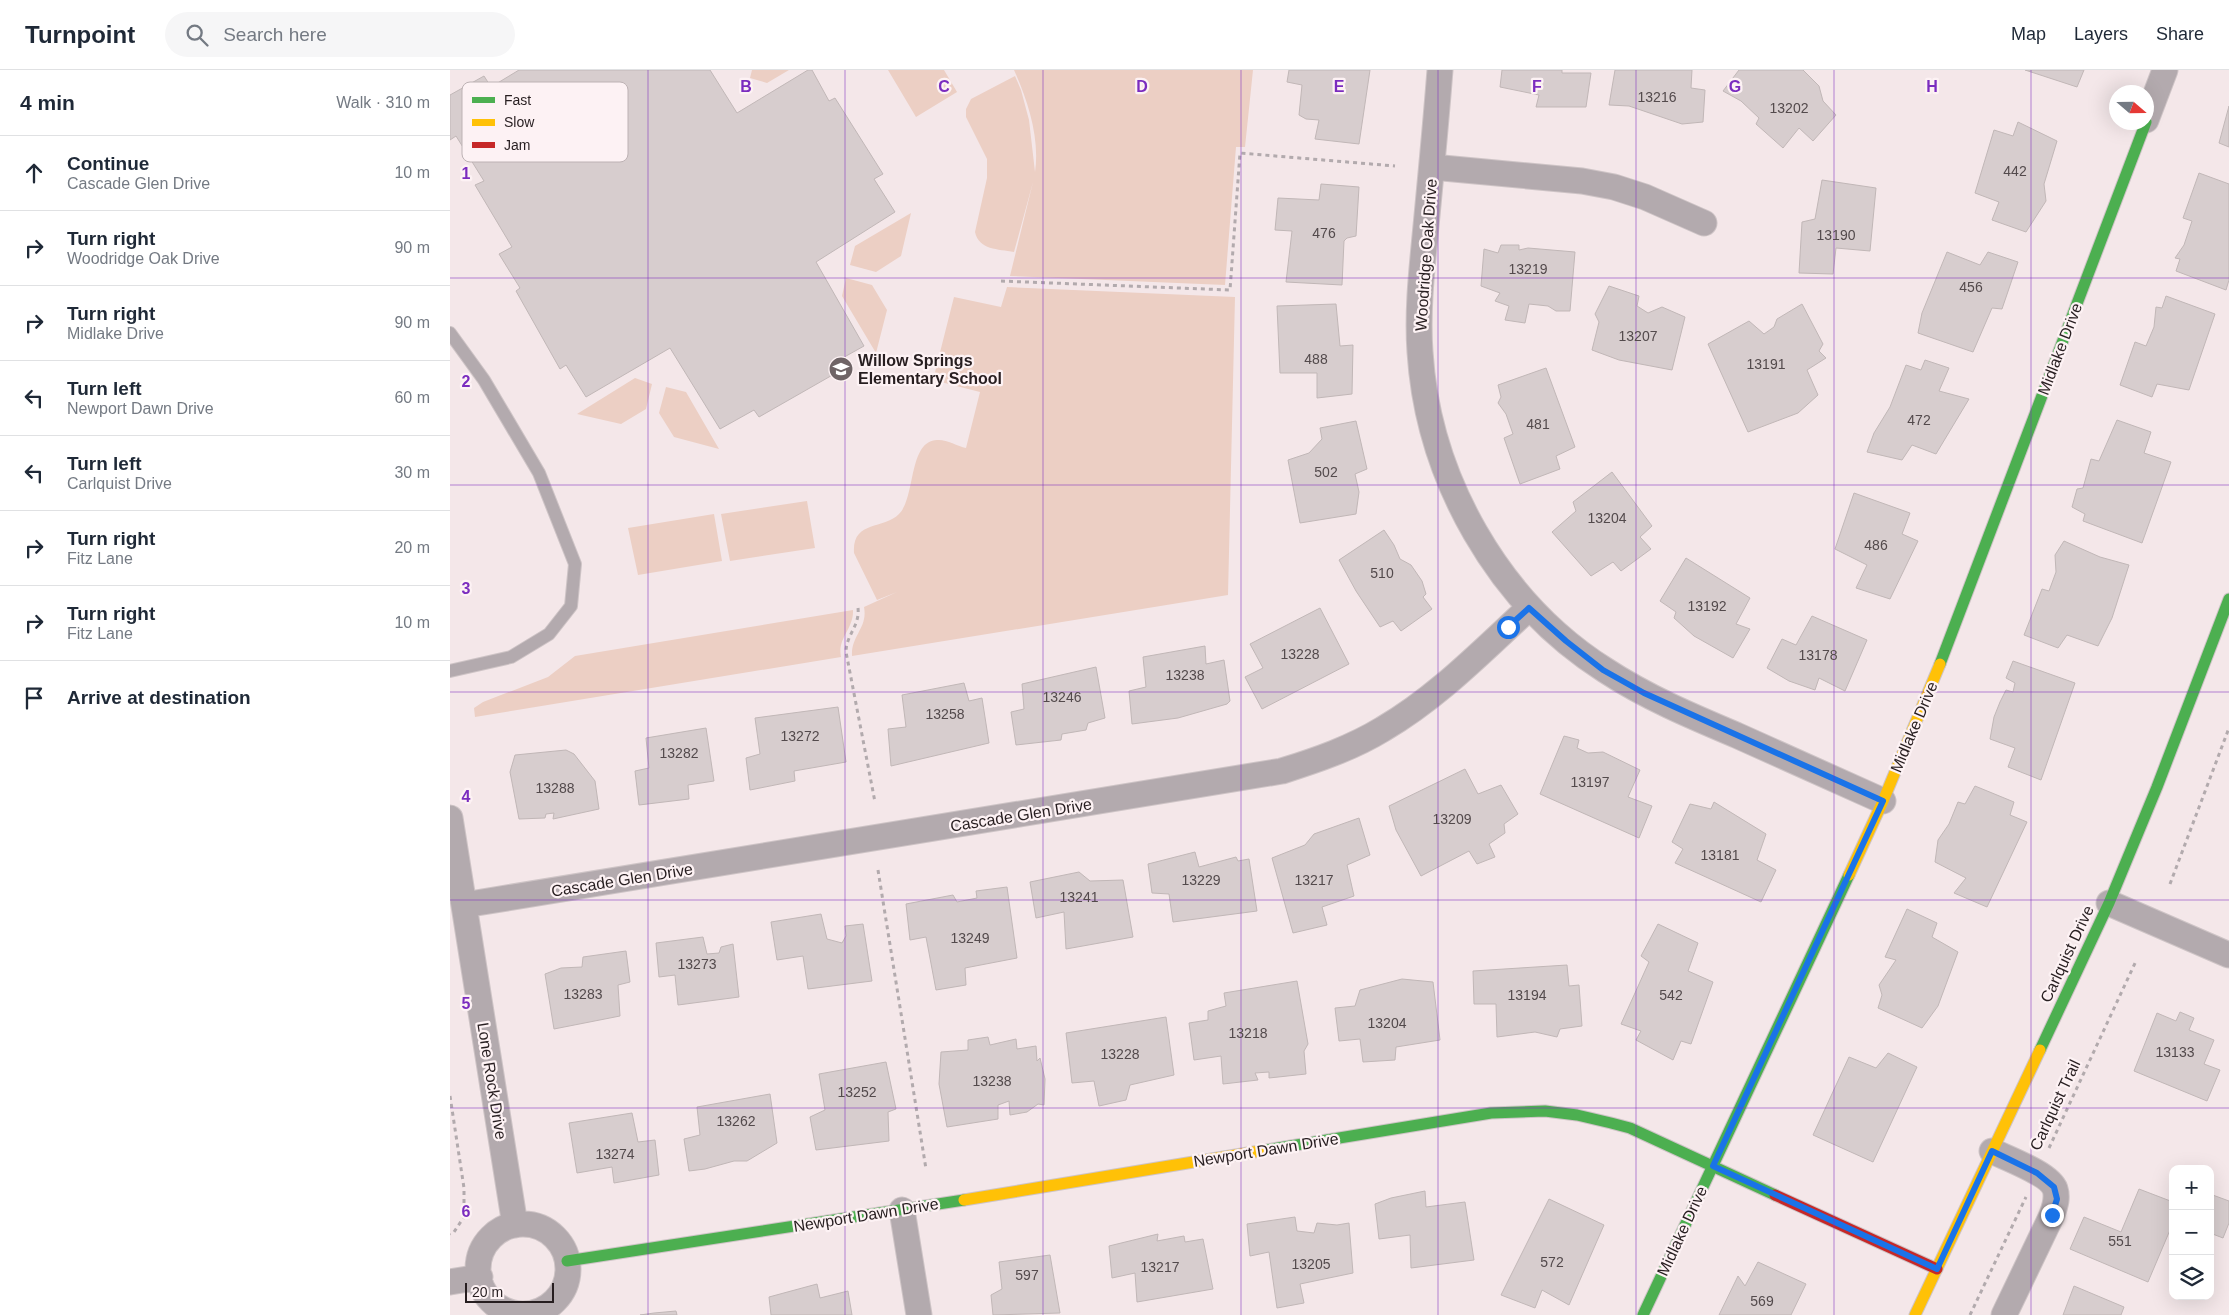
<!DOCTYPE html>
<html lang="en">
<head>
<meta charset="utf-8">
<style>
  body { margin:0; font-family:Helvetica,sans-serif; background:#f6f6f7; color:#1f2937 }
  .controls { position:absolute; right:15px; bottom:15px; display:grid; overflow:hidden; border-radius:10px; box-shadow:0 5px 20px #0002 }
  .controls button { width:45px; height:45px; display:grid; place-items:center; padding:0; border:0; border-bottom:1px solid #e0e1e3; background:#fff; color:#1f2937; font:25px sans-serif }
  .compass { position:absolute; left:1659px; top:15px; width:45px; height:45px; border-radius:50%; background:#fff; box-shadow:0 5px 20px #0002; rotate:110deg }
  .scale { position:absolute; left:15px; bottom:12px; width:89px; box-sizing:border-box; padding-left:5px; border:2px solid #271e20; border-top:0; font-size:14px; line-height:18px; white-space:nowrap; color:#271e20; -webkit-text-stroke:4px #fdf2f4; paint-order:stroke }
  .stop { position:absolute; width:15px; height:15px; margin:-11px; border:4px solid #1a73e8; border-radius:50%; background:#fff }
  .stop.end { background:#1a73e8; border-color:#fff; box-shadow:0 1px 5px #0008 }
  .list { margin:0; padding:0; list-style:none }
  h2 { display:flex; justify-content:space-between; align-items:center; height:65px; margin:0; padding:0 20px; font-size:21px }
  h2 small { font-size:16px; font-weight:400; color:#747a83 }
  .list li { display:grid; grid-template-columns:32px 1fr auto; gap:15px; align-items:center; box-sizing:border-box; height:75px; padding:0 20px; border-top:1px solid #e0e1e3 }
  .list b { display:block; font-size:19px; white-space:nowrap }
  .list p { margin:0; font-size:16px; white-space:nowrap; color:#747a83 }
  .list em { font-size:16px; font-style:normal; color:#747a83 }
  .icon { flex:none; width:28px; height:28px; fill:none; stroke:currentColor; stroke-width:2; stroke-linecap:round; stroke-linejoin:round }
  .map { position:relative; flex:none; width:1779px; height:1245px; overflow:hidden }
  header { display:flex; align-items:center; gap:30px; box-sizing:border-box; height:70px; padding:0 25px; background:#fff; border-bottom:1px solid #e0e1e3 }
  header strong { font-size:24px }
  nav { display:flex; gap:28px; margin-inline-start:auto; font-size:18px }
  .search { width:350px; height:45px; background:#f6f6f7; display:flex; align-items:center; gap:12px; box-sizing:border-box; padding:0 18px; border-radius:28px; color:#747a83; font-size:19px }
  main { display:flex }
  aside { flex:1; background:#fff }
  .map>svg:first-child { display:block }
</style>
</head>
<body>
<header>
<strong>Turnpoint</strong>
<div class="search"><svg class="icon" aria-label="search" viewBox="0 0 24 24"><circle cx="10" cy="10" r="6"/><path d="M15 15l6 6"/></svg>Search here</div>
<nav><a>Map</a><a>Layers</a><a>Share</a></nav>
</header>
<main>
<aside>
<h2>4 min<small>Walk · 310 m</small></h2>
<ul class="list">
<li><svg class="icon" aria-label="ahead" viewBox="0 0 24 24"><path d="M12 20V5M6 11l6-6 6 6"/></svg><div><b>Continue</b><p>Cascade Glen Drive</p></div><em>10 m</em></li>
<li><svg class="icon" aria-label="right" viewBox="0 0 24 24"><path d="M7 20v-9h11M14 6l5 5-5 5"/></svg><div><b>Turn right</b><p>Woodridge Oak Drive</p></div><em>90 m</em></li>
<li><svg class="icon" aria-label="right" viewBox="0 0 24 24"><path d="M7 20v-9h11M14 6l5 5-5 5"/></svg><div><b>Turn right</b><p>Midlake Drive</p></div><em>90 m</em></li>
<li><svg class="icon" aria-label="left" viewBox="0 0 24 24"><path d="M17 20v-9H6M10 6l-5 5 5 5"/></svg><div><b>Turn left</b><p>Newport Dawn Drive</p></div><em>60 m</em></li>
<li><svg class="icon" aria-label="left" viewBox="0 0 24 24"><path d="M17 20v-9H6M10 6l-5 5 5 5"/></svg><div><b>Turn left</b><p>Carlquist Drive</p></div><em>30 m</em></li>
<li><svg class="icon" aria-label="right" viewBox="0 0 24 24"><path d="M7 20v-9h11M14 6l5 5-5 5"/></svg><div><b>Turn right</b><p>Fitz Lane</p></div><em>20 m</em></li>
<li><svg class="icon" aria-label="right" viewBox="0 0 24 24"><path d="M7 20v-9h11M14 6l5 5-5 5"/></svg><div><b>Turn right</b><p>Fitz Lane</p></div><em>10 m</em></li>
<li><svg class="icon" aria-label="arrive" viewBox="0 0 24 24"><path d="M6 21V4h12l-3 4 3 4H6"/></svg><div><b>Arrive at destination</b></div></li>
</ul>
</aside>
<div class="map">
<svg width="1779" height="1245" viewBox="0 0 1779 1245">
  <rect width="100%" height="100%" fill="#f4e7e9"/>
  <path fill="#eccfc4" d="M302 0H339L317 13 300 8Z
    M438 0H494L507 22 466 47Z
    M564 0H803L795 77H786L775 215 560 206 583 112 564 182C548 179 529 180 525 162L537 108V89L516 47V39L521 29 565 6 571 20 579 50 585 102C590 68 578 31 564 0Z
    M461 143 451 186 426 202 400 195 405 176Z
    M396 208 422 215 437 240 426 283 392 226Z
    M557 217 785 227 778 525 402 586C401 565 418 558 414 537L447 522 427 530 404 483C402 450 433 460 449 444 466 428 458 371 487 370 496 369 507 376 516 378L530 322 483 310 504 227 551 237Z
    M185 308 202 314 196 339 171 354 127 344Z
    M216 317 236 322 269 379 224 367 209 343Z
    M357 431 365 478 280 491 271 444Z
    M264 444 272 491 188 505 178 458Z
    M403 540C404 559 387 568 391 587L25 647 24 638 33 632 98 607 125 586Z"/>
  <path fill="#d7cdce" stroke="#c1b7b7" d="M69 0H260L287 43 358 0H362L379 31 385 28 433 104 424 109 445 142 366 192 414 276 380 295 386 303 309 347 304 340 270 359 220 278 136 327 116 295 110 299 66 221 70 218 49 184 62 177 25 115 34 111 6 66 0 70V25L34 6 41 17Z
    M839 0H920L909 74 865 69 869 50 856 49 849 45 852 15 837 12Z
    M1052 0H1112V3H1141L1136 37H1086L1089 25 1050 17Z
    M1165 0H1242L1241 18 1255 20 1253 52 1232 54 1179 36 1159 35Z
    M1289 0H1353L1369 16 1373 31 1386 45 1363 71 1349 58 1333 78 1306 54 1309 48 1291 31 1273 21Z
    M1575 0H1634L1627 17Z
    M1779 36V77L1769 73Z
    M1568 52 1607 71 1594 114 1596 131 1576 162 1542 150 1549 132 1525 123 1544 60 1563 66Z
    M1749 103 1779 114V210L1776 220 1726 201 1730 189 1725 188 1734 175 1742 151 1733 148Z
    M1372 110 1426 118 1420 181 1386 178 1383 204 1349 203 1352 152 1365 149Z
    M871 114 909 117 906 166 897 168 894 171 892 215 836 212 842 161 825 160 828 128 869 130Z
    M1051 175H1069V180L1078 178 1125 182 1120 241H1106L1098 236 1079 234 1075 253 1055 250 1059 236 1045 231 1050 223 1031 216 1034 179 1048 183Z
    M1497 182 1530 195 1538 182 1568 192 1552 239 1542 238 1523 282 1468 263 1472 243Z
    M1159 216 1189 226 1187 236 1198 243 1212 237 1235 247 1222 300 1169 290 1142 280 1149 252 1145 244Z
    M1716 226 1765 244 1739 320 1707 314 1702 327 1670 315 1685 272 1696 276 1704 257 1706 237 1712 238Z
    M886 234 890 276 903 275 902 324 867 328V303H830L827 236Z
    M1352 234 1373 274 1369 281 1376 288 1357 300 1368 325 1348 343 1298 362 1258 274 1299 251 1314 264 1324 257 1327 249Z
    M1475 290 1499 298 1489 321 1519 329 1486 384 1462 375 1452 390 1417 382 1424 363 1440 337 1456 295 1471 300Z
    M1096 298 1125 377 1106 386 1110 399 1070 414 1054 368 1063 364 1056 344 1048 333 1051 327 1048 315Z
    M1667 350 1701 362 1694 383 1721 392 1692 473 1633 451 1635 444 1622 437 1627 419 1633 418 1641 389 1649 391Z
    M906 351 917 399 905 404 909 422 906 444 850 453 838 390 859 383 872 369 870 358Z
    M1162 402 1202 456 1190 467 1201 479 1171 501 1163 492 1141 506 1102 462 1126 441 1123 432Z
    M1404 423 1460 443 1452 464 1468 471 1440 529 1406 518 1417 495 1385 479Z
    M934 460 944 475 950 489 961 495 972 511 976 524 973 527 982 539 951 561 943 551 930 557 906 521 889 490Z
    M1614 471 1650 487 1679 495 1662 548 1648 576 1617 565 1608 578 1574 565 1592 519 1599 521 1606 502 1605 485Z
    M1236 488 1300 528 1286 554 1300 559 1283 588 1244 566 1224 548 1226 542 1210 531Z
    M870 538 899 594 812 639 795 607 813 598 800 574Z
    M1362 546 1417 570 1395 621 1369 608 1365 620 1339 611 1317 598 1332 569 1346 575Z
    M755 576 756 594 774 590 780 631 777 634 728 648 682 654 679 621 696 617 693 587Z
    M1563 591 1625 613 1591 710 1558 697 1565 678 1540 669 1544 647 1550 632 1556 620 1563 622 1565 613 1556 608Z
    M646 597 655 648 638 653 636 660 612 664 611 670 566 675 561 642 574 639 572 614Z
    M514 613 519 631 532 628 539 673 441 696 438 659 456 657 452 625Z
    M388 637 396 692 344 701 345 711 300 720 296 688 310 684 305 648Z
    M256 658 264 711 238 715 239 729 189 735 185 701 199 698 196 668Z
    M1114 666 1129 670 1127 678 1138 683 1153 682 1190 700 1178 727 1202 736 1189 768 1090 724Z
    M116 680 124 684 145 711 149 739 103 749 104 743 96 744 95 748 69 749 60 702 65 685Z
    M1015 699 1028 724 1051 715 1068 744 1054 754 1055 763 1039 774 1045 787 1027 794 1019 781 971 806 946 760 939 736Z
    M1525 716 1564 732 1560 745 1577 752 1537 837 1504 823 1516 808 1485 792 1488 770 1499 754 1508 732 1515 734Z
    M1264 732 1316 764 1307 790 1326 800 1311 832 1225 793 1233 779 1222 772 1240 734 1261 739Z
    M909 748 920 785 897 795 904 826 872 837 877 855 843 863 822 788 855 775 864 764Z
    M745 782 749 797 786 787 788 791 799 789 807 841 723 852 719 824 702 823 698 794Z
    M629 802 640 811 673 810 683 867 616 879 614 842 586 848 580 812Z
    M557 817 567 888 515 898 516 915 486 920 476 867 460 870 456 834 503 825 507 832 527 828 526 821Z
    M1457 839 1487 853 1482 867 1508 882 1488 936 1472 958 1428 938 1432 925 1429 915 1446 890 1435 887Z
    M371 844 377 869 392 873 396 866 395 856 413 854 422 911 358 919 353 886 327 890 321 852Z
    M1208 854 1248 873 1238 901 1263 912 1241 974 1231 971 1223 990 1186 970 1191 961 1171 954 1199 892 1191 886Z
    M253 867 257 884 269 883 271 877 283 874 289 927 228 935 225 905 209 907 206 873Z
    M176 881 180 912 168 915 170 946 104 959 95 904 111 898 132 897 133 887Z
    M1117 895 1119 916 1129 915 1132 956 1110 959 1107 967 1085 962 1047 967 1046 934H1024L1023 901Z
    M952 909 983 912 990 970 946 977 945 990 913 992 910 969 889 971 885 938 905 936 910 920Z
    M847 911 858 974 854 981 856 1004 819 1008V1002L805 1003 808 1010 773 1014 771 986 744 990 739 953 758 950V941L776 936 774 923Z
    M1730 942 1744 948 1739 960 1764 970 1754 994 1770 1000 1757 1031 1684 1001 1707 943 1726 951Z
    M716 947 724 1005 680 1015 676 1030 649 1036 644 1011 622 1013 616 963Z
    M538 967 540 975 566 969 567 979 586 976 587 991 590 988 595 1009 594 1035 588 1034 577 1042 560 1045 559 1031 548 1035V1049L497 1057 489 1014 491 982 518 980V970Z
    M1438 983 1467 997 1423 1092 1363 1065 1399 987 1426 998Z
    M436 992 446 1039 438 1042 439 1071 366 1080 360 1047 375 1040 369 1004Z
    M320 1024 327 1073 297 1091H284L255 1099 239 1101 234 1069 250 1065 247 1037Z
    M182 1043 188 1072 205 1070 209 1105 164 1113 162 1097 127 1103 119 1053Z
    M1689 1119 1723 1132V1153L1698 1212 1620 1179 1634 1147 1671 1162Z
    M975 1121 976 1137 1015 1132 1024 1190 961 1198 960 1165 929 1169 925 1134 941 1128Z
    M1760 1124 1779 1131V1153L1773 1168 1760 1163Z
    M1099 1129 1154 1155 1119 1235 1092 1220 1085 1238 1051 1225Z
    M845 1147 847 1161 864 1163 867 1153 887 1155 899 1153 903 1203 850 1214 854 1233 827 1238 819 1182 800 1186 797 1154Z
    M708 1164 707 1171 734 1166 735 1172 753 1169 763 1219 687 1232 685 1203 662 1208 659 1176Z
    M600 1185 610 1243 543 1245 541 1225 552 1219 549 1192Z
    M1308 1192 1356 1214 1341 1245H1269L1288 1206 1295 1216Z
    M367 1214 370 1228 398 1221 402 1245H321L319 1227Z
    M1624 1216 1674 1237 1671 1245H1613Z
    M226 1241 227 1245H190L204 1243Z"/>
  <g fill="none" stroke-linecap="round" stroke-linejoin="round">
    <defs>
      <path id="lane" d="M0 263 34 310 89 403 125 494 121 536 99 564 61 587 0 601"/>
      <path id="street" d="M990 0C986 52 981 104 976 156 972 198 967 240 970 282 978 408 1048 532 1155 600 1196 627 1241 646 1286 665 1335 687 1384 709 1433 731
        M1696 50 1715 0
        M982 97 1132 111 1164 117 1195 127 1254 153
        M0 748 65 1155
        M1659 833 1779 885
        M14 835 832 701C867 690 902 678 933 659 988 627 1033 580 1079 538
        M1542 1081C1556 1088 1600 1104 1605 1119 1608 1128 1605 1136 1602 1145L1554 1245
        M452 1140 469 1245
        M28 1199a45 45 0 1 1 90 0a45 45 0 1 1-90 0Z
        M0 1212 30 1207"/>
      <path id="fast" d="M1490 594 1696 52
        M1590 980 1659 833 1707 717 1779 529
        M810 1081 1041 1043 1095 1041 1127 1045 1161 1053 1180 1058 1325 1125
        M117 1191 514 1130
        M1193 1245 1399 805"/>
      <path id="slow" d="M1399 805 1433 731 1490 594
        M514 1130 810 1081
        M1465 1245 1590 980"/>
      <path id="jam" d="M1325 1125 1487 1199"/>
    </defs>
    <use href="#lane" stroke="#cec4c6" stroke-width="14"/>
    <use href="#street" stroke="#cec4c6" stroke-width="27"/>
    <use href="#fast" stroke="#cec4c6" stroke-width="13"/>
    <use href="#slow" stroke="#cec4c6" stroke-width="13"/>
    <use href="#jam" stroke="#cec4c6" stroke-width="13"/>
    <path stroke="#b2aaad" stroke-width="3" stroke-dasharray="4 4" stroke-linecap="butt" d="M551 211 780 220 790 83 945 96
      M408 538C410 556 396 565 396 582L425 732
      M428 800 476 1099
      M1720 814 1779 658
      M0 1026 14 1118V1147L4 1162 0 1164
      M1599 1078 1686 891
      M1520 1245 1576 1127"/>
    <use href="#lane" stroke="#b3aaae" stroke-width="12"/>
    <use href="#street" stroke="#b3aaae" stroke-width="25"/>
    <use href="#fast" stroke="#4caf50" stroke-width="11"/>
    <use href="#slow" stroke="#ffc107" stroke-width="11"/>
    <use href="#jam" stroke="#c62828" stroke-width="11"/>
  </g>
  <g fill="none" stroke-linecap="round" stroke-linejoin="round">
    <path stroke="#1a73e8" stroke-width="6" d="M1058 557 1079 538 1116 571 1153 600 1194 623 1433 731 1263 1096 1487 1199 1542 1081 1587 1103 1604 1117 1607 1129 1602 1145"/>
  </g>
  <path fill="none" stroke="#7b2cbf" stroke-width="1" stroke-opacity="0.55" d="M198 0V1245M395 0V1245M593 0V1245M791 0V1245M988 0V1245M1186 0V1245M1384 0V1245M1581 0V1245M0 208H1779M0 415H1779M0 622H1779M0 830H1779M0 1038H1779"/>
  <defs>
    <symbol id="school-disc" viewBox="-11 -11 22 22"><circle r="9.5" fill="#6f6466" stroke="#fdf2f4"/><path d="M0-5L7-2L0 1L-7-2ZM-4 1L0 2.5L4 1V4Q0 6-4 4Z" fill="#fff"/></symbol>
  </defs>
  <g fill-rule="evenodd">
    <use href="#school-disc" x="377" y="285" width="28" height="28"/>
  </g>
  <g text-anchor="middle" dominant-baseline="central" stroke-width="4.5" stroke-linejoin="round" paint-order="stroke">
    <g font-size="14" fill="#534a4c">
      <text x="1207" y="27">13216</text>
      <text x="1339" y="38">13202</text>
      <text x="1565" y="101">442</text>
      <text x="874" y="163">476</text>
      <text x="1386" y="165">13190</text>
      <text x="1078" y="199">13219</text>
      <text x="1521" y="217">456</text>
      <text x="1188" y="266">13207</text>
      <text x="866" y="289">488</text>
      <text x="1316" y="294">13191</text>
      <text x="1469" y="350">472</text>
      <text x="1088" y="354">481</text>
      <text x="876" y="402">502</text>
      <text x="1157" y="448">13204</text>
      <text x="1426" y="475">486</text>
      <text x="932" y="503">510</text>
      <text x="1257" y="536">13192</text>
      <text x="850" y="584">13228</text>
      <text x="1368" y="585">13178</text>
      <text x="735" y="605">13238</text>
      <text x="612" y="627">13246</text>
      <text x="495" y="644">13258</text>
      <text x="350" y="666">13272</text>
      <text x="229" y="683">13282</text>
      <text x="1140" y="712">13197</text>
      <text x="105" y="718">13288</text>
      <text x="1002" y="749">13209</text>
      <text x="1270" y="785">13181</text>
      <text x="751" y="810">13229</text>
      <text x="864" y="810">13217</text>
      <text x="629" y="827">13241</text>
      <text x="520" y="868">13249</text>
      <text x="247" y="894">13273</text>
      <text x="133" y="924">13283</text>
      <text x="1077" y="925">13194</text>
      <text x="1221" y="925">542</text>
      <text x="937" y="953">13204</text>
      <text x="798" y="963">13218</text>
      <text x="1725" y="982">13133</text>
      <text x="670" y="984">13228</text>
      <text x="542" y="1011">13238</text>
      <text x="407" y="1022">13252</text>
      <text x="286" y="1051">13262</text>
      <text x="165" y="1084">13274</text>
      <text x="1670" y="1171">551</text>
      <text x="1102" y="1192">572</text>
      <text x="861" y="1194">13205</text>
      <text x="710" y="1197">13217</text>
      <text x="577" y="1205">597</text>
      <text x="1312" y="1231">569</text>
    </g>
    <g font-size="16" fill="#271e20" stroke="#fdf2f4">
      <text transform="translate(976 185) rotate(-86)">Woodridge Oak Drive</text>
      <text transform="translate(1610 279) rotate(-69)">Midlake Drive</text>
      <text transform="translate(1464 657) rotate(-67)">Midlake Drive</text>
      <text transform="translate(571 745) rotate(-9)">Cascade Glen Drive</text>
      <text transform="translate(172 810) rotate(-9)">Cascade Glen Drive</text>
      <text transform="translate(1617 884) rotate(-65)">Carlquist Drive</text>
      <text transform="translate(42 1011) rotate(81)">Lone Rock Drive</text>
      <text transform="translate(1605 1035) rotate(-65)">Carlquist Trail</text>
      <text transform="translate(816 1080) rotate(-9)">Newport Dawn Drive</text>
      <text transform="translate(416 1145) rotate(-9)">Newport Dawn Drive</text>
      <text transform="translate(1232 1161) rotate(-65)">Midlake Drive</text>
    </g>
    <g font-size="16" font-weight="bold" fill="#271e20" stroke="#fdf2f4" text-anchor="start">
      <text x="408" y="290">Willow Springs<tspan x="408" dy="18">Elementary School</tspan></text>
    </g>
  </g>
  <rect x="12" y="12" width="166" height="80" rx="8" fill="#fdf2f4" stroke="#bdb2b4" stroke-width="1"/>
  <rect x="22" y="27" width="23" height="6" fill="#4caf50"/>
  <rect x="22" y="49" width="23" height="7" fill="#ffc107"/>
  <rect x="22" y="72" width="23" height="6" fill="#c62828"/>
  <g font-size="14" fill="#271e20">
    <text x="54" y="35">Fast</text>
    <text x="54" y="57">Slow</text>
    <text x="54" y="80">Jam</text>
  </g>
  <g font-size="16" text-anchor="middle" font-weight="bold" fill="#7b2cbf" stroke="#fdf2f4" stroke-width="4.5" stroke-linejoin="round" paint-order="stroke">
    <text x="296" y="22">B</text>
    <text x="494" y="22">C</text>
    <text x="692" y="22">D</text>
    <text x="889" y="22">E</text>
    <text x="1087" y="22">F</text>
    <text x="1285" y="22">G</text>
    <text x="1482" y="22">H</text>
    <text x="16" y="109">1</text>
    <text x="16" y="317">2</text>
    <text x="16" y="524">3</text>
    <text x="16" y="732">4</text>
    <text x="16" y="939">5</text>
    <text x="16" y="1147">6</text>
  </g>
</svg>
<div class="controls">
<button>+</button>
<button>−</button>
<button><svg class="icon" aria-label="layers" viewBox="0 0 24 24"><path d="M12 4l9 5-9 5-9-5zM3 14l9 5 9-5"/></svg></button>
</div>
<svg class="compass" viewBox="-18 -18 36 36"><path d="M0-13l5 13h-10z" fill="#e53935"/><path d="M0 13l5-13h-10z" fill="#747a83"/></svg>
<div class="scale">20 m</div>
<div class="stop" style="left:1058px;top:557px"></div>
<div class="stop end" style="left:1602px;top:1145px"></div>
</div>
</main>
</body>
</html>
